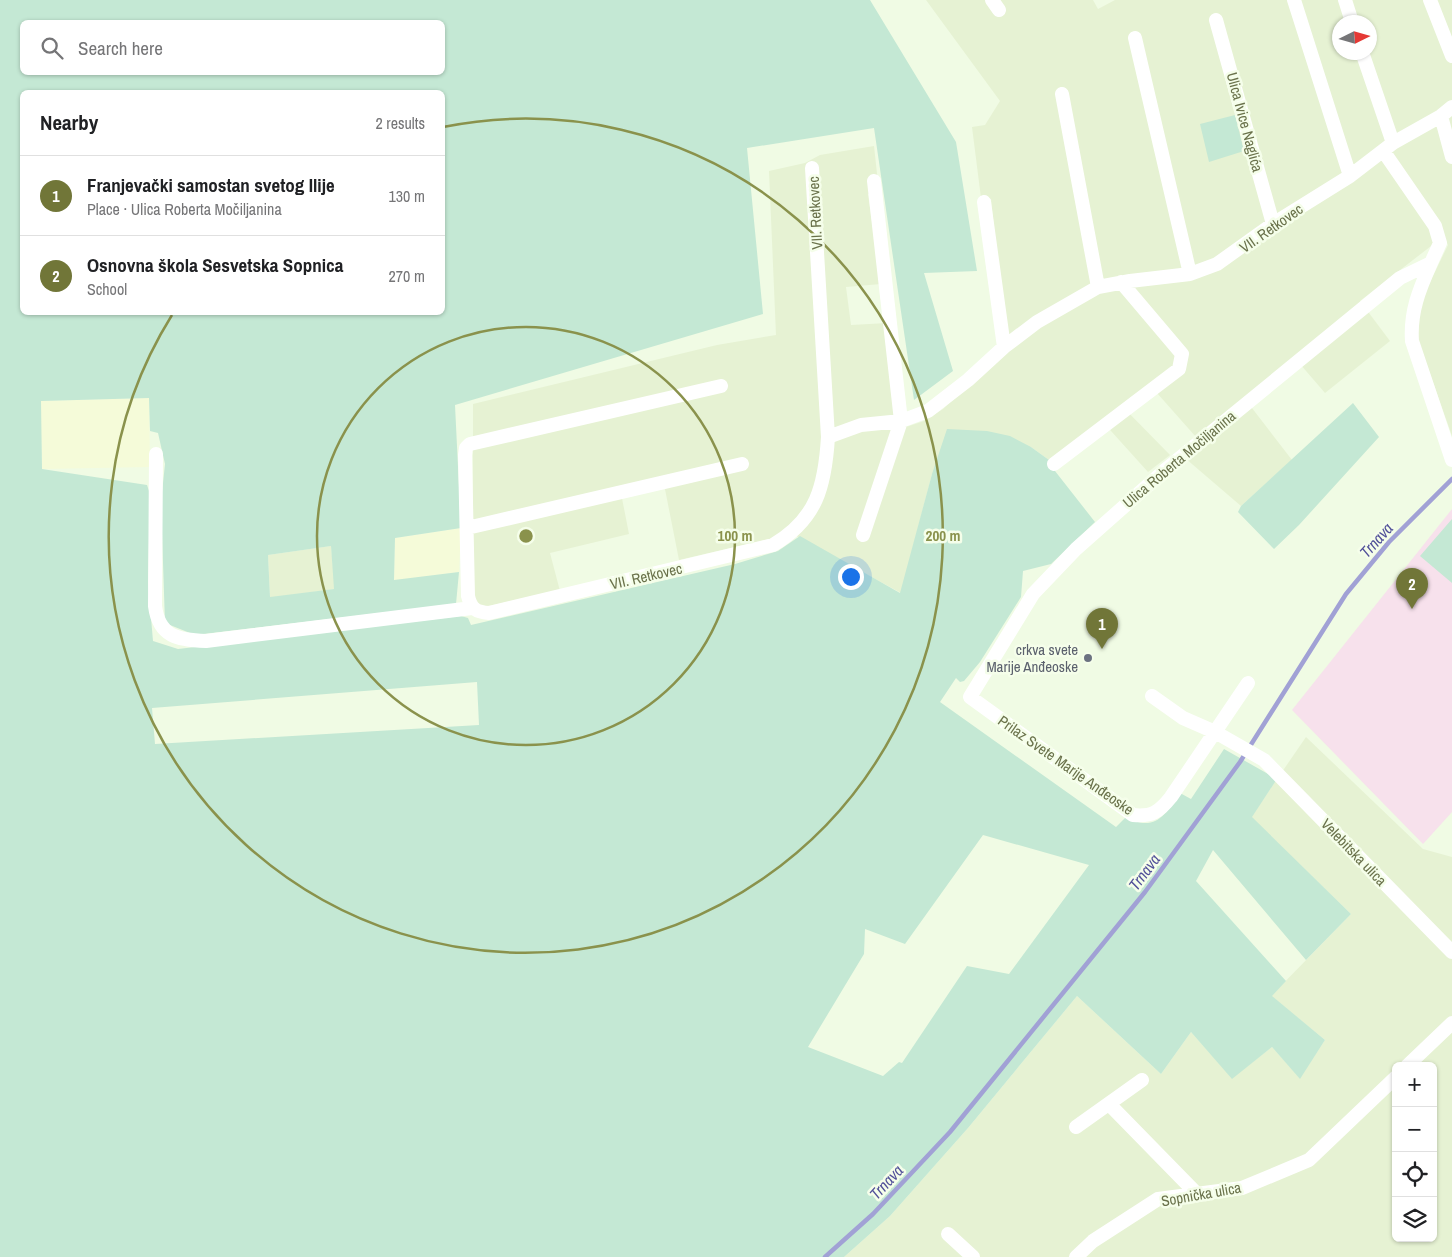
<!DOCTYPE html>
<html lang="en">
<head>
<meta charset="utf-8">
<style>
  body { margin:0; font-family:"Archivo Narrow",sans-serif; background:#f2f2f2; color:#202124 }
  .controls { position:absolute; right:15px; bottom:15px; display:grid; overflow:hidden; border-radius:8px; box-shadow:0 1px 4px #0004 }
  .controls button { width:45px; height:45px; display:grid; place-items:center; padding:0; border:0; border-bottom:1px solid #e0e0e0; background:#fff; color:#202124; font:25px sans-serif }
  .compass { position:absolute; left:1332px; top:15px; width:45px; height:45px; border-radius:50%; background:#fff; box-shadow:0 1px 4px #0004; rotate:85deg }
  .you { position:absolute; left:850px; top:576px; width:18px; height:18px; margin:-12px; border:4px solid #fff; border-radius:50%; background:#1a73e8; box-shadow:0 0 0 8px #1a73e833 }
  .badge { display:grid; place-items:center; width:32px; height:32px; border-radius:50%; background:#717638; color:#fff; font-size:16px; font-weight:700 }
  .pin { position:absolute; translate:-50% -41px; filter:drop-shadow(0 1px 2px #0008) }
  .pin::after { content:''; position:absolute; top:26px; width:18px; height:15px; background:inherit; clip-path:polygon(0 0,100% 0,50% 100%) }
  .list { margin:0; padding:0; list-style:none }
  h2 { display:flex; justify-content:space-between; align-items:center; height:65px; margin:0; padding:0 20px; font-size:21px }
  h2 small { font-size:16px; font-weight:400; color:#757577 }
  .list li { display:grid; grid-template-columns:32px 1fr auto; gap:15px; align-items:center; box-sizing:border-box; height:80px; padding:0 20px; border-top:1px solid #e0e0e0 }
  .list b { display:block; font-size:19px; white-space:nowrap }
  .list p { margin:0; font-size:16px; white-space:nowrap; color:#757577 }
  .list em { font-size:16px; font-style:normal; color:#757577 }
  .icon { flex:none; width:28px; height:28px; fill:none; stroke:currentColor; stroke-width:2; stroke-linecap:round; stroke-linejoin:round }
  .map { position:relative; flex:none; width:1452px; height:1257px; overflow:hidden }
  .search { position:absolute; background:#fff; box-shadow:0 1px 4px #0004; left:20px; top:20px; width:425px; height:55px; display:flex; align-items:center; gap:12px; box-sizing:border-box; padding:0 18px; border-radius:8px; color:#757577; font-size:19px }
  .panel { position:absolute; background:#fff; box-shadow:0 1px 4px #0004; left:20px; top:90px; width:425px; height:225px; border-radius:8px }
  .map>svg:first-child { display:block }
</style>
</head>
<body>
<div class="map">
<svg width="1452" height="1257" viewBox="0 0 1452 1257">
  <rect width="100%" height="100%" fill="#f0fbe4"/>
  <path fill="#e6f2d3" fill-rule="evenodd" d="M926 0H1093L1098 9 1115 0H1452V436L1416 334 1418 307 1448 245 1444 236 1360 301 1390 341 1325 393 1294 357 1245 399 1292 460 1241 506 1178 452 1196 437 1149 384 1121 405 1170 455 1148 472 1102 421 1049 460 1031 447 932 474 901 593 789 532 774 538 679 560 663 479 620 488 629 534 550 553 560 591 483 607 473 599V404L717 345 776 335 769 171 805 163 820 155 874 146 879 192 868 194 881 284 846 287 851 325 887 323 903 428 924 421 943 409 978 377 1005 333 991 199 981 198 972 127 985 125 1000 101ZM1340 22H1370V52H1340Z
    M331 546 335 589 270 598 268 555Z
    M1306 737 1423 849 1452 857V1257H844L890 1216 968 1128 1077 996 1161 1074 1191 1032 1232 1078 1272 1047 1300 1078 1325 1040 1271 996 1351 914 1251 817ZM1396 1066H1433V1238H1396Z"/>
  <path fill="#f5fbd9" d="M149 398 150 467 42 469 40 401Z
    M461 528 459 572 394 581 395 538Z"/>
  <path fill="#f7e1ec" d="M1452 509V812L1423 844 1292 710Z"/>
  <path fill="#c4e8d4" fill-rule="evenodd" d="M0 0H870L956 142 977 271 924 273 953 371 914 400 874 128 747 148 763 314 455 405 461 528 395 538 394 580 459 572 456 604 195 635 165 623 161 502 165 464 158 433 150 431 149 398 41 401 42 469 147 485 150 494 148 583 153 641 178 649 461 616 468 618 471 625 735 564 778 551 800 536 900 593 932 474 947 429 987 431 1010 436 1031 447 1049 460 1055 471 1095 522 1051 564 1023 571 1021 597 980 662 964 681 960 682 956 678 940 702 1116 827 1126 817C1154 833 1166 815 1180 793L1191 799 1224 749 1277 779 1252 817 1351 914 1306 960 1213 850 1196 881 1286 981 1272 996 1325 1040 1300 1079 1272 1047 1232 1079 1191 1032 1161 1074 1077 996 968 1128 890 1216 844 1257H0ZM22 22H442V72H22ZM22 92H442V312H22ZM331 546 334 589 270 597 268 555ZM477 682 479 725 155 744 152 708ZM983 835 1089 865 1009 974 967 966 902 1063 899 1062 883 1076 808 1047 864 954 865 929 905 944Z
    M1235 115 1244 151 1209 162 1200 124Z
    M1353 403 1379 437 1299 525 1274 549 1238 512 1241 506Z
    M1452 519V583L1420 556Z"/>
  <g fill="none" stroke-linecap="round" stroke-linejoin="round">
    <path stroke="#a1a1d5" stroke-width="4.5" d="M825 1257 873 1214 950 1132 1145 892 1240 762 1346 594 1389 542 1452 479"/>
    <path stroke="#fff" stroke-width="14" d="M992 0 999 10
      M1294 0 1350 176
      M1345 0 1352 22
      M1430 0 1452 56
      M1216 20 1273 224
      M1135 38 1190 274
      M1362 52 1393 143
      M1062 94 1098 287
      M1441 116 1452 157
      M812 168 828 437
      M984 202 1004 347
      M1431 263C1419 290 1410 312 1412 341L1452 460
      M721 386 470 444 466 448 465 455 468 596C471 609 476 612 489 613L773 545C817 519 825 486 828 437L861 425 901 421 928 411 968 380 1004 347 1037 322 1098 287 1130 281 1190 274 1217 264 1273 224 1350 176 1393 143 1441 116 1452 107
      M156 454 155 606C159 637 178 640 206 641L472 608
      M1054 464 1179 369 1182 354 1121 282
      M467 528 742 464
      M863 535 901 421 874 181
      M1248 683 1171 797C1159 812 1152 817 1133 815L970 697 1033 594 1076 549 1164 471 1400 278 1431 263 1440 243 1435 226 1384 152
      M1152 696 1183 718 1215 732 1264 760 1452 952
      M1407 1066 1452 1023
      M1110 1105 1197 1194
      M1076 1127 1142 1080
      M948 1234 973 1257
      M1076 1257 1093 1241 1158 1199 1242 1188 1309 1160 1396 1077"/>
  </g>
  <g fill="none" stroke="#8a924c" stroke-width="2.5">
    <circle cx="526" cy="536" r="209"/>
    <path d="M443 127A417 417 0 1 1 172 315"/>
  </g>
  <circle fill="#6b7280" stroke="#f5feea" stroke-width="2" cx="1088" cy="658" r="5"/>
  <g text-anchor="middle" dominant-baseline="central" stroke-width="5" stroke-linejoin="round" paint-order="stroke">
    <g font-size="15" fill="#6a724b" stroke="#f5feea">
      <text transform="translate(1245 122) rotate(75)">Ulica Ivice Naglića</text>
      <text transform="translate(815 213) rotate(-93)">VII. Retkovec</text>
      <text transform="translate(1271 228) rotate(-35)">VII. Retkovec</text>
      <text transform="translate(1179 459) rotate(-40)">Ulica Roberta Močiljanina</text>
      <text transform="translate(646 576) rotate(-13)">VII. Retkovec</text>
      <text transform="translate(1066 765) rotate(35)">Prilaz Svete Marije Anđeoske</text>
      <text transform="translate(1354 852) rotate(46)">Velebitska ulica</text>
      <text transform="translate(1201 1194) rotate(-10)">Sopnička ulica</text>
    </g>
    <g font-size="15" fill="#5b616d" stroke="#f5feea" text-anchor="end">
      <text x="1078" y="649">crkva svete<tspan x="1078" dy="17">Marije Anđeoske</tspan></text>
    </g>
    <g font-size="16" font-style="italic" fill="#515099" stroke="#f5feea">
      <text transform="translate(1376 540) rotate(-48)">Trnava</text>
      <text transform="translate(1144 872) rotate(-53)">Trnava</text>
      <text transform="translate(886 1182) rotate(-47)">Trnava</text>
    </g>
  </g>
  <circle cx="526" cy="536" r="8" fill="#8a924c" stroke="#f5feea" stroke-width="2.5"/>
  <g font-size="15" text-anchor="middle" font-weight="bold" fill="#8a924c" stroke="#f5feea" stroke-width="5" stroke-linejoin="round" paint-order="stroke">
    <text x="735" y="541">100 m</text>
    <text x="943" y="541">200 m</text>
  </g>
</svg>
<div class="controls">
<button>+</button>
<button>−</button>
<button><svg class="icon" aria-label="locate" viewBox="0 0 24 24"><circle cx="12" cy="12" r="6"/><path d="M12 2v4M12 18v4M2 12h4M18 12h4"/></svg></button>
<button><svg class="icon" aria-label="layers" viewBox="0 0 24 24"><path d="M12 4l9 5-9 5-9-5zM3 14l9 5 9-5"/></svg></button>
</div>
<svg class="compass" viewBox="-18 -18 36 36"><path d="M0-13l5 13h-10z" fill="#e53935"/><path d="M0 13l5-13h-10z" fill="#757577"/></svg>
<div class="you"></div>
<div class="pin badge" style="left:1102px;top:649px">1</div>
<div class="pin badge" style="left:1412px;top:609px">2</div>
<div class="search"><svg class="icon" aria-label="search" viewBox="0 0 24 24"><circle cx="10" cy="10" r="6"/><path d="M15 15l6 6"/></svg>Search here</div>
<section class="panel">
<h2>Nearby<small>2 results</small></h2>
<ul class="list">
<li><span class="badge">1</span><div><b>Franjevački samostan svetog Ilije</b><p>Place · Ulica Roberta Močiljanina</p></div><em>130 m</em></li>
<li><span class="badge">2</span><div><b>Osnovna škola Sesvetska Sopnica</b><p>School</p></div><em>270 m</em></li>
</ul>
</section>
</div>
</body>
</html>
